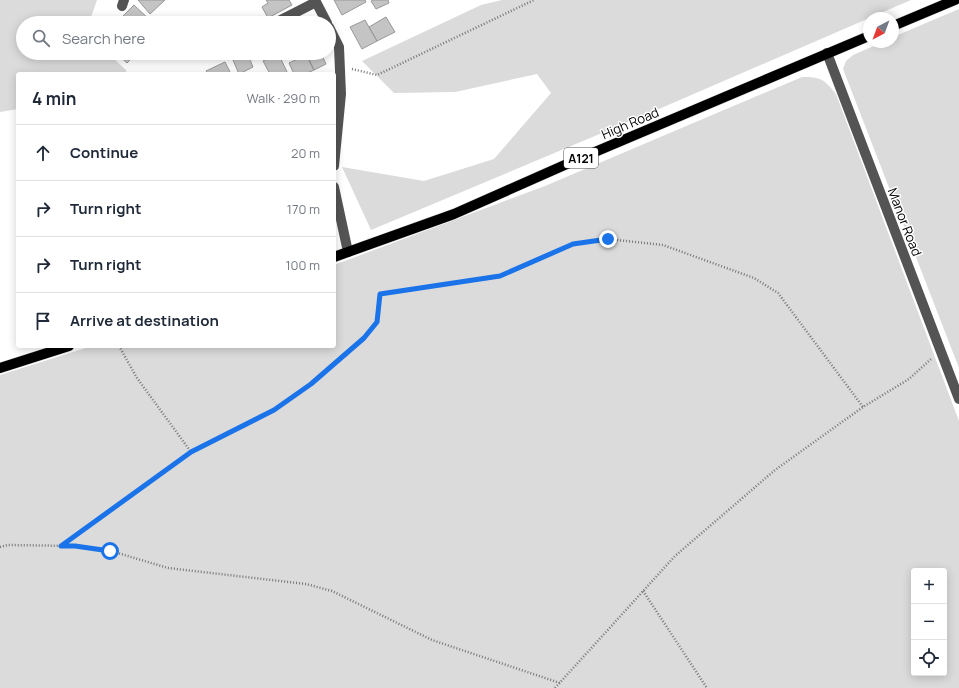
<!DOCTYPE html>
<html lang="en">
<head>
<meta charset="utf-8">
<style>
  body { margin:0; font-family:Manrope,sans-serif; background:#f6f6f7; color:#1f2937 }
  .controls { position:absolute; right:12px; bottom:12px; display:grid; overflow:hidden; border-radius:4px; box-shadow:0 2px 10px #0003 }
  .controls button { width:36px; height:36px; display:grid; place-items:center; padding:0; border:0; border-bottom:1px solid #e0e1e3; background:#fff; color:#1f2937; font:20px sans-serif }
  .compass { position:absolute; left:863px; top:12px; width:36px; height:36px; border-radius:50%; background:#fff; box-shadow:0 2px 10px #0003; rotate:221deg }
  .stop { position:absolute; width:12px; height:12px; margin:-9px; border:3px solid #1a73e8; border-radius:50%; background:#fff }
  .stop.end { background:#1a73e8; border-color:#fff; box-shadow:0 1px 4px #0008 }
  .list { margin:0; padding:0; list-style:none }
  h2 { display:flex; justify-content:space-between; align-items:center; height:52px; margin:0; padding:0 16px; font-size:17px }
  h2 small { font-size:13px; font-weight:400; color:#747a83 }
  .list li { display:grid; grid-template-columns:26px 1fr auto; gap:12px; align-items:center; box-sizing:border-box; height:56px; padding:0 16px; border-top:1px solid #e0e1e3 }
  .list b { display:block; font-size:15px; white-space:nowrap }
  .list em { font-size:13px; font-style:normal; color:#747a83 }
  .icon { flex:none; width:22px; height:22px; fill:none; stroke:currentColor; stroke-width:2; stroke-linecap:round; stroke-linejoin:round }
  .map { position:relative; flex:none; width:959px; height:688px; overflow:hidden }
  .search { position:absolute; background:#fff; box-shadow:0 2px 10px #0003; left:16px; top:16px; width:320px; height:44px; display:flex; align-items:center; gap:10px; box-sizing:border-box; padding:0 14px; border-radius:22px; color:#747a83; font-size:15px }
  .panel { position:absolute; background:#fff; box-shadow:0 2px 10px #0003; left:16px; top:72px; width:320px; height:276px; border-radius:4px }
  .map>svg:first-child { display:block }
</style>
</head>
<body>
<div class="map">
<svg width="959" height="688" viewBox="0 0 959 688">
  <rect width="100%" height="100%" fill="#fff"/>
  <path fill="#dbdbdb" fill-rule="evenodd" d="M0 0H97L89 23H23V53H108L127 71 121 74H18V109L0 112Z
    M502 0H911L652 112 371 230 342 167 424 181 494 159 551 93 537 74 455 92 394 93 362 61 481 5Z
    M959 9V368L843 69 846 61 853 55 883 42H893V37Z
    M802 77C821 77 824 79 836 94L959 421V688H0V375L92 346H334V265L545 186ZM914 571H944V673H914Z"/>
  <path fill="#c4c4c4" stroke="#989898" d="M138 0H165L150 14Z
    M266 0H289L292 5 268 18 262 7 268 3Z
    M334 0H365L366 2 342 15Z
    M373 0H388L389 3 376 9 371 1Z
    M134 5 153 23H116Z
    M386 17 395 32 377 41 369 27Z
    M365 20 377 41 362 49 350 27Z
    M116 53H137L127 63Z
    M230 53H247L253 67 239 74Z
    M248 53H267L252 60Z
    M278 53 288 74H270L263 61Z
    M306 53H321L326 64 314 70Z
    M306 55 314 70 305 74H294L289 63Z
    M225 62 231 74H208L206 71Z"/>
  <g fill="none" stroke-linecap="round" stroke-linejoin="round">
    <defs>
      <path id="major" d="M893 26 955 0
        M334 257 454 214 576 160 869 36
        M0 368 69 346"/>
    </defs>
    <use href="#major" stroke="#dbdbdb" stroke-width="11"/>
    <path stroke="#767676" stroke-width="2.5" stroke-dasharray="1 2" stroke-linecap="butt" d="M352 69 377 75 534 0
      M119 346 137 378 191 452
      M61 546 191 452 274 410 311 384 364 338 377 321 380 294 500 276 573 244 608 239 663 245 754 278 778 293 863 407
      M0 547 8 545 75 546 111 551 168 568 306 584 332 591 432 640 560 683
      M643 591 707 688
      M555 688 675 556 775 470 863 407 909 379 931 359"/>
    <path stroke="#545454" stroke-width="10" d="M315 0 327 23
      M122 6 124 0
      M275 23 316 2
      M329 27 339 47 341 94 334 166
      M827 53 959 399
      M334 187 348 252"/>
    <use href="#major" stroke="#000" stroke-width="10"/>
  </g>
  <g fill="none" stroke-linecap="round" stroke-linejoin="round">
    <path stroke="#1a73e8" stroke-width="5" d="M110 551 75 546H61L191 452 274 410 311 384 364 338 377 322 380 294 500 276 573 244 608 239"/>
  </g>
  <g text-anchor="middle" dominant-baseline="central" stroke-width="3" stroke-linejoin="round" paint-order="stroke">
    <rect fill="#fff" stroke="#4c4c4c" stroke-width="1" x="564" y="148" width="34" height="20" rx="3"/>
    <g font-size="12" font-weight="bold" fill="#000">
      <text x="581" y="158">A121</text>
    </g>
    <g font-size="13" fill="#000" stroke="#fff">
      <text transform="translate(630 123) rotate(-23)">High Road</text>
      <text transform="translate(905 222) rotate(69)">Manor Road</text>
    </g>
  </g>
</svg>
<div class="controls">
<button>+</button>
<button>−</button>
<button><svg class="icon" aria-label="locate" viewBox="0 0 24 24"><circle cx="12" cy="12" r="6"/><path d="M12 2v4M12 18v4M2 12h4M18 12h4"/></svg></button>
</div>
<svg class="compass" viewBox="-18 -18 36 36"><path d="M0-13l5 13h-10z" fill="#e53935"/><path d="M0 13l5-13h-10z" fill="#747a83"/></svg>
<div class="stop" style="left:110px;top:551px"></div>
<div class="stop end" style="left:608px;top:239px"></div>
<div class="search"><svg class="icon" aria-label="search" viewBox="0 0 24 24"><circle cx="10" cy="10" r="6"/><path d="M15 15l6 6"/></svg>Search here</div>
<section class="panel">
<h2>4 min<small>Walk · 290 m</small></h2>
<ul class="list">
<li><svg class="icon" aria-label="ahead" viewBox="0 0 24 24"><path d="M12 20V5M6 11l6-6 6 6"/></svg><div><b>Continue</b></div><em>20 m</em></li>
<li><svg class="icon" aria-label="right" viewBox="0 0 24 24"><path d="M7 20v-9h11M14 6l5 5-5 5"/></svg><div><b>Turn right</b></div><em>170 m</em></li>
<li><svg class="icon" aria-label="right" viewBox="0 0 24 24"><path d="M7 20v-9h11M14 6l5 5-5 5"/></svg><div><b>Turn right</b></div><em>100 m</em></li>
<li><svg class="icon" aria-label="arrive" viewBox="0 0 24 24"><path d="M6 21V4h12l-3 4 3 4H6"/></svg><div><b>Arrive at destination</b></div></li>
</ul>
</section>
</div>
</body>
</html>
